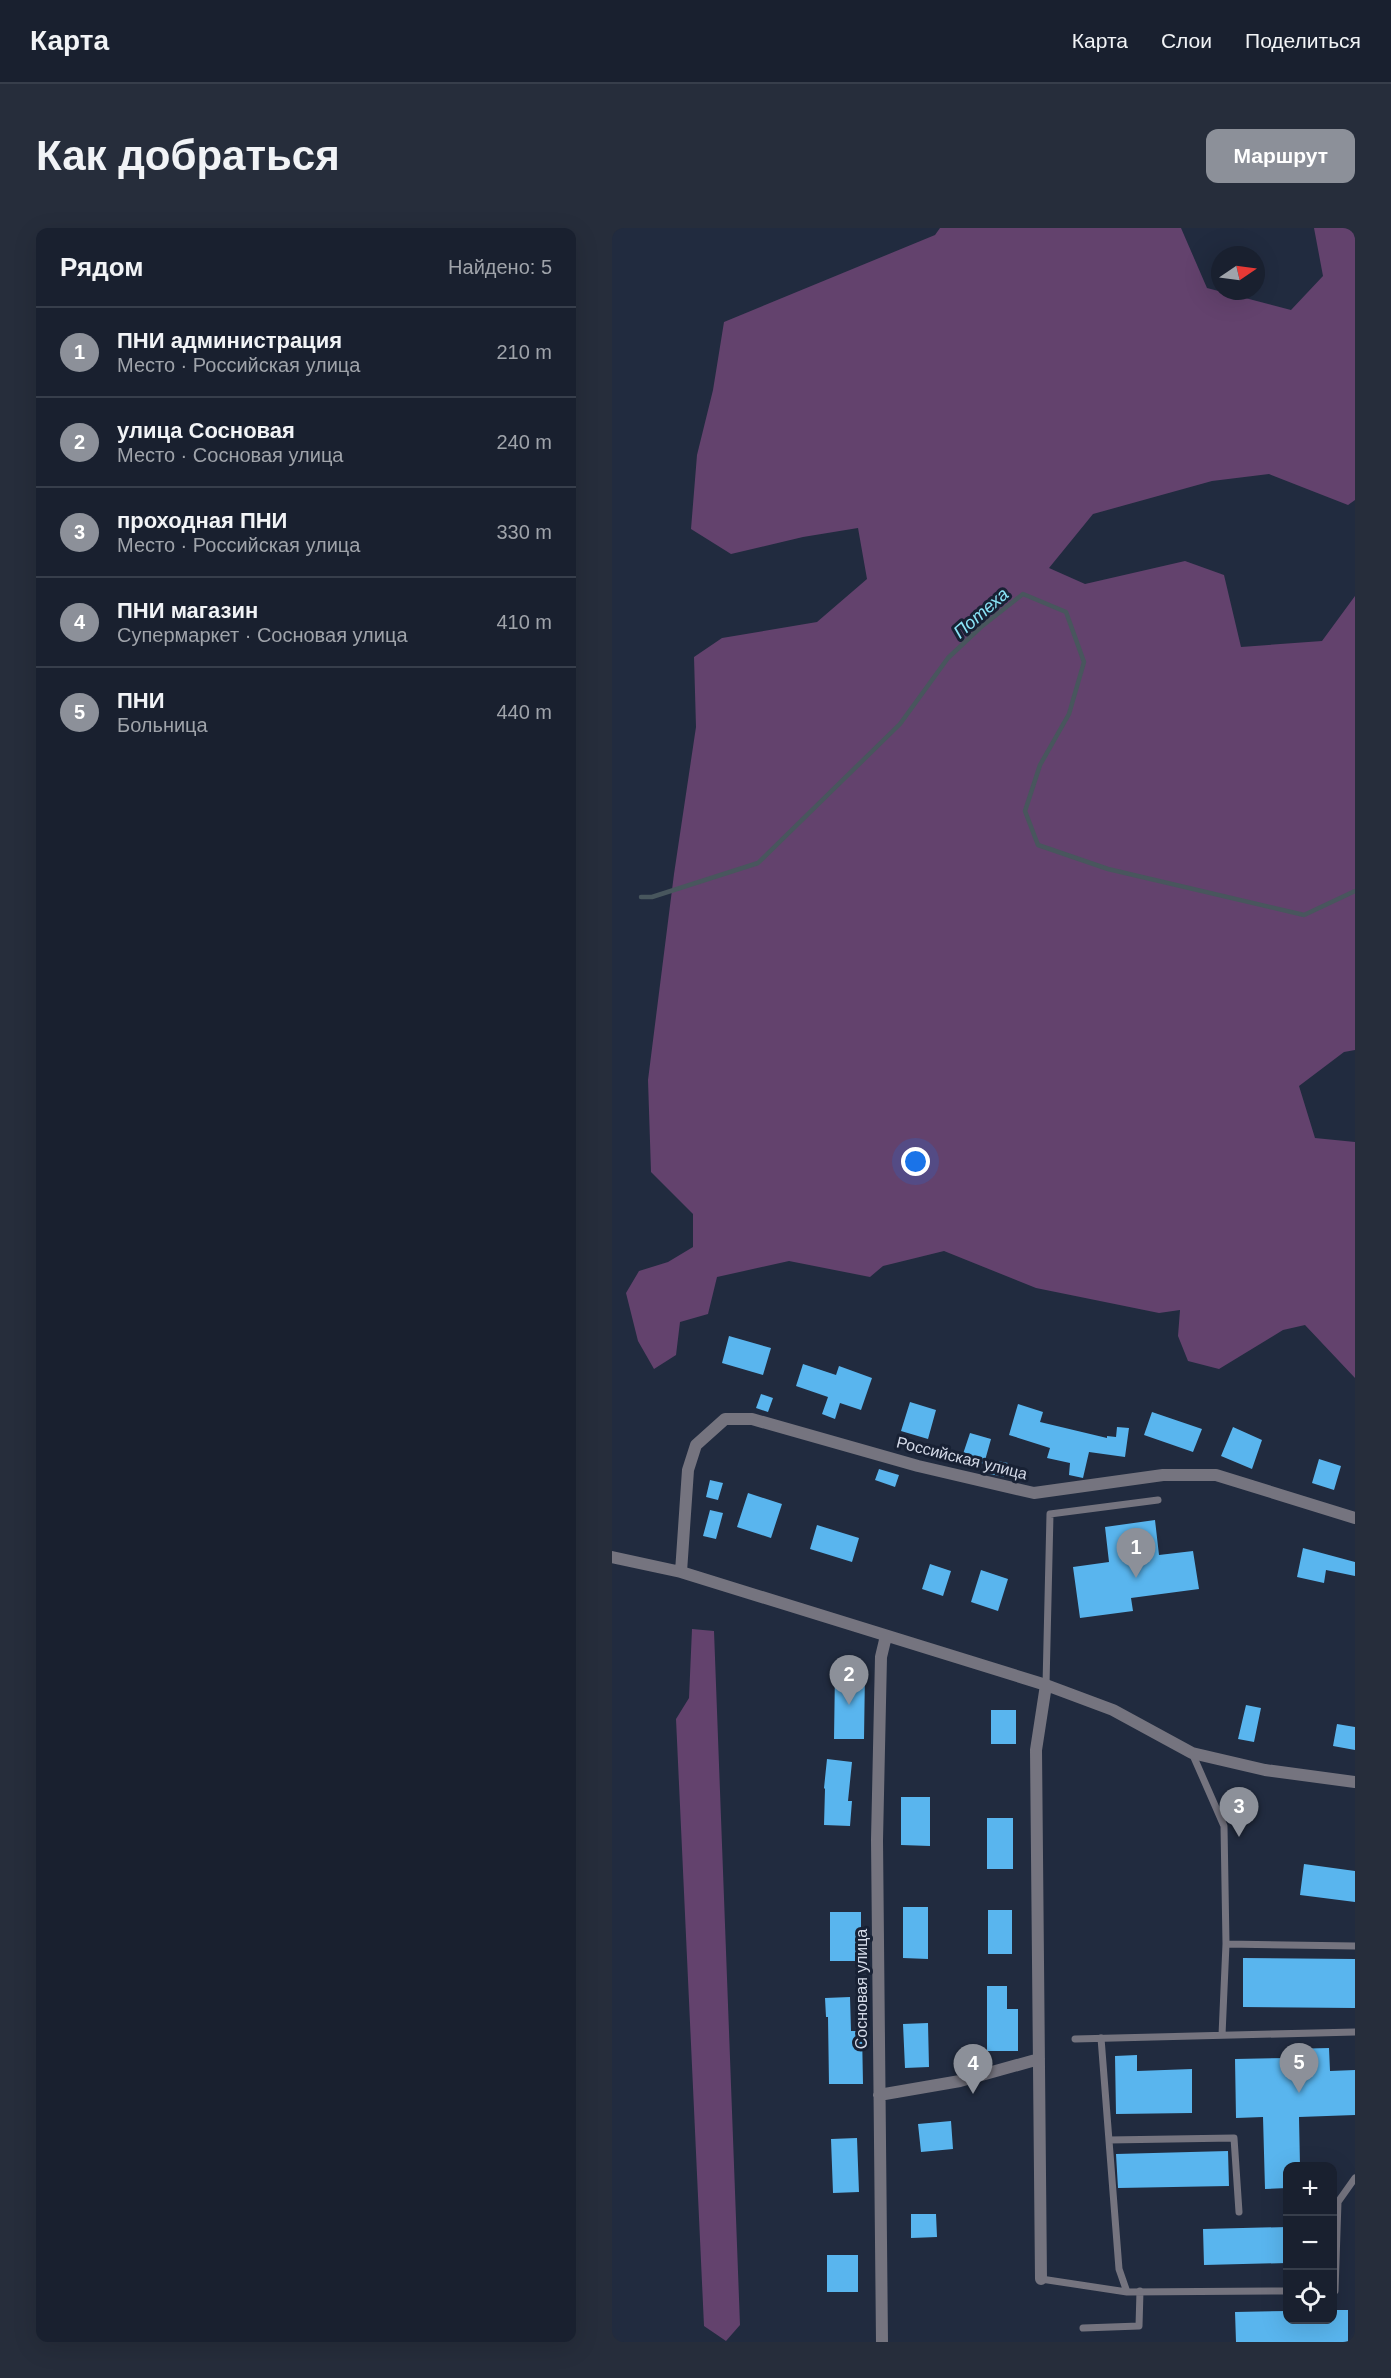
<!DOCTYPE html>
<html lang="ru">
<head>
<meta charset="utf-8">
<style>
  body { margin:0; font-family:Helvetica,sans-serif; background:#262d3b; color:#f1f3f6 }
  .controls { position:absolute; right:18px; bottom:18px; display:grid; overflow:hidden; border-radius:12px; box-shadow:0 6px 24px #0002 }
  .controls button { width:54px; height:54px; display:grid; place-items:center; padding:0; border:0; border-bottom:2px solid #373e4b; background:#19202f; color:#f1f3f6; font:30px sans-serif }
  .compass { position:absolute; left:599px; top:18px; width:54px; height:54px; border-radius:50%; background:#19202f; box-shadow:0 6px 24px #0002; rotate:77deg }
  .you { position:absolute; left:304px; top:934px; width:21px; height:21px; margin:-15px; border:4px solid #fff; border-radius:50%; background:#1a73e8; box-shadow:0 0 0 9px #1a73e833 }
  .badge { display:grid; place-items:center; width:39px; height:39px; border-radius:50%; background:#8c9099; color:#fff; font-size:20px; font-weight:700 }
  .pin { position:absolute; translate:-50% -50px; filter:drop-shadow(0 2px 3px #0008) }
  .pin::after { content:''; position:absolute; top:32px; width:21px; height:18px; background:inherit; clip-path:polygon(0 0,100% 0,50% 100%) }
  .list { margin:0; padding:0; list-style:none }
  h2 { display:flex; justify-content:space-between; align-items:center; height:78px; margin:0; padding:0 24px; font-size:26px }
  h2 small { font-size:20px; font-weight:400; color:#9fa3aa }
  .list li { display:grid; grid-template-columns:39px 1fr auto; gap:18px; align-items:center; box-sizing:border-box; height:90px; padding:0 24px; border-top:2px solid #373e4b }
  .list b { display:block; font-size:22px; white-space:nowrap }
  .list p { margin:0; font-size:20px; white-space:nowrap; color:#9fa3aa }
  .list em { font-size:20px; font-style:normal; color:#9fa3aa }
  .icon { flex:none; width:33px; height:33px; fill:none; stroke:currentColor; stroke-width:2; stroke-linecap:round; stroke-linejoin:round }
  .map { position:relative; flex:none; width:743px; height:2114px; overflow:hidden; border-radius:12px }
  header { display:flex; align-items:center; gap:36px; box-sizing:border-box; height:84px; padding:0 30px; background:#19202f; border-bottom:2px solid #373e4b }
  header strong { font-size:28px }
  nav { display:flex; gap:33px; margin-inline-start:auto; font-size:21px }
  .intro { display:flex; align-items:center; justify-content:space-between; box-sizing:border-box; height:144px; padding:0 36px }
  h1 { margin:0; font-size:42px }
  .button { padding:15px 27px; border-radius:12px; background:#8c9099; color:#fff; font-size:21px; font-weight:700 }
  main { display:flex; gap:36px; padding:0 36px }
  aside { flex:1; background:#19202f; border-radius:12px; box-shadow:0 6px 24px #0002 }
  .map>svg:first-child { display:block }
</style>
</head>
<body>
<header>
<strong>Карта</strong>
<nav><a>Карта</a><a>Слои</a><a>Поделиться</a></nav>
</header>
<div class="intro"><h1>Как добраться</h1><a class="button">Маршрут</a></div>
<main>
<aside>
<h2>Рядом<small>Найдено: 5</small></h2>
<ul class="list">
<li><span class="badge">1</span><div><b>ПНИ администрация</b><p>Место · Российская улица</p></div><em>210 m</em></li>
<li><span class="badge">2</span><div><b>улица Сосновая</b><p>Место · Сосновая улица</p></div><em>240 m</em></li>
<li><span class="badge">3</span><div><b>проходная ПНИ</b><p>Место · Российская улица</p></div><em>330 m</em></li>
<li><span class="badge">4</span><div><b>ПНИ магазин</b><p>Супермаркет · Сосновая улица</p></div><em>410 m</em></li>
<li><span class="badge">5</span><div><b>ПНИ</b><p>Больница</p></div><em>440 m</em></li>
</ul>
</aside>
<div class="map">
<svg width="743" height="2114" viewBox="0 0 743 2114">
  <rect width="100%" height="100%" fill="#212b3f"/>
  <path fill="#63426d" d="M328 0H569L595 60 679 82 711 48 702 0H743V272L736 277 657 246 600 253 481 286 437 340 473 356 573 333 612 347 629 419 710 413 743 368V822L732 824 687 858 703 910 743 914V1150L693 1097 671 1102 607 1141 576 1133 566 1108 568 1082 547 1085 424 1060 332 1023 271 1038 258 1049 177 1033 105 1049 96 1086 68 1094 64 1127 42 1141 26 1113 14 1065 27 1043 56 1034 81 1019V986L39 944 36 852 62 646 84 499 82 429 110 410 205 394 255 351 246 300 191 309 119 326 79 301 85 227 101 162 112 94 323 7Z
    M80 1401 102 1403 128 2097 114 2113 92 2098 64 1491 77 1470Z"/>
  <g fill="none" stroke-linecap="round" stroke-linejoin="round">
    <path stroke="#48565d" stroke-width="4.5" d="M29 669H40L146 635 288 496 336 430 369 399 411 366 454 384 472 434 457 486 428 537 413 583 426 617 496 641 692 687 743 663"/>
  </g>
  <path fill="#59b5ee" d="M117 1108 159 1120 151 1147 110 1135Z
    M191 1136 224 1147 227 1138 260 1150 249 1182 228 1175 223 1191 210 1186 216 1169 184 1158Z
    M149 1166 161 1170 156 1184 144 1180Z
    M298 1174 324 1182 316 1211 289 1203Z
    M406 1176 431 1184 428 1194 495 1210V1208L504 1209 505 1199 517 1200 513 1229 477 1224 471 1250 457 1247 458 1235 435 1230 438 1220 397 1207Z
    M540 1184 590 1201 581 1224 532 1207Z
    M621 1199 650 1212 640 1241 609 1228Z
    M358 1205 379 1211 372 1236 350 1229Z
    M707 1231 729 1238 722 1262 700 1255Z
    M380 1232 396 1235 393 1249 378 1246Z
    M267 1241 287 1247 283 1259 263 1252Z
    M98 1252 111 1255 106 1272 94 1269Z
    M136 1265 170 1276 159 1310 125 1299Z
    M98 1282 111 1285 104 1311 91 1308Z
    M543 1292 547 1327 581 1323 587 1361 519 1370 521 1383 468 1390 461 1339 497 1334 493 1299Z
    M205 1297 247 1310 240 1334 198 1321Z
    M691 1320 743 1334V1348L714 1342 712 1355 685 1349Z
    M318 1336 339 1343 331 1368 310 1361Z
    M369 1342 396 1351 386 1383 359 1374Z
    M223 1443 253 1444 252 1511H222Z
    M634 1477 649 1480 642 1514 626 1511Z
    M379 1482H404V1516H379Z
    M725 1496 743 1499V1522L721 1518Z
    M215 1531 240 1534 236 1573H240L238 1598 212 1597 213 1561 212 1560Z
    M289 1569H318V1618L289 1617Z
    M375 1590H401V1641H375Z
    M692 1636 743 1643V1674L688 1667Z
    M291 1679H316V1731L291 1730Z
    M376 1682H400V1726H376Z
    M218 1684H249V1733H218Z
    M631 1730 743 1731V1780L631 1779Z
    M375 1758H395V1781H406V1823H375Z
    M238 1769 239 1803H250L251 1856H217L216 1789H214L213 1770Z
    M316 1795 317 1839 293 1840 291 1796Z
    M717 1820 718 1843 743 1842V1887L687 1889 688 1938H675V1960L653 1961 651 1889 624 1890 623 1831 677 1830V1821Z
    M525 1827V1843L580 1841V1885L504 1886 503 1828Z
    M339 1893 341 1921 309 1924 306 1896Z
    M245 1910 247 1964 221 1965 219 1911Z
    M616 1923 617 1958 506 1960 504 1926Z
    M299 1986H324L325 2009 299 2010Z
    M675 1999V2035L592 2037 591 2001Z
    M215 2027H246V2064H215Z
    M720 2082H736V2114H624L623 2084 675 2083V2091H720Z"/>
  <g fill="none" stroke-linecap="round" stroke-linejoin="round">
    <path stroke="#75747f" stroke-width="7" d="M434 1457 438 1286 546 1272
      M580 1525 612 1598 614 1716 610 1807
      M614 1716 743 1718
      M489 1810 507 2041 515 2064
      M463 1811 743 1804
      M497 1912 622 1910 627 1984
      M429 2051 515 2064 676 2063
      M720 2063H723L726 1974 743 1950
      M471 2100 527 2098 528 2063"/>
    <path stroke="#75747f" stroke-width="12" d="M0 1329 69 1344 434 1457 501 1482 580 1525 653 1542 743 1554
      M69 1344 76 1242 84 1217 113 1191H140L306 1238 422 1265 551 1247H604L743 1290
      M267 1867 348 1853 427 1831
      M429 2051 424 1522 434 1457
      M270 2114 265 1612 269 1429 274 1408"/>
  </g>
  <g text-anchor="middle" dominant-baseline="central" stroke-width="6" stroke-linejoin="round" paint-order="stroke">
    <g font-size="16" fill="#d3d9e7" stroke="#182134">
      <text transform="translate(350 1230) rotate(14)">Российская улица</text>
      <text transform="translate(249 1761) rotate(-90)">Сосновая улица</text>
    </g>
    <g font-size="18" font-style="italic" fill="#8ae4f7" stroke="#182134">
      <text transform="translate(369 385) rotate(-41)">Потеха</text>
    </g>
  </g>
</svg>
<div class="controls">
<button>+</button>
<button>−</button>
<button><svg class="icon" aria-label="locate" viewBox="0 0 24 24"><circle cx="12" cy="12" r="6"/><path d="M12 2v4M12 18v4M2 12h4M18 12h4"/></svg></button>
</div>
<svg class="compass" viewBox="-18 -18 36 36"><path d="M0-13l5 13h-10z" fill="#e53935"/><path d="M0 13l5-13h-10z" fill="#9fa3aa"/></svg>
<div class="you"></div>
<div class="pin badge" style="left:524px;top:1350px">1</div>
<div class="pin badge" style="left:237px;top:1477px">2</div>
<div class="pin badge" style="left:627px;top:1609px">3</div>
<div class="pin badge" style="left:361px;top:1866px">4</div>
<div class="pin badge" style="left:687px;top:1865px">5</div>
</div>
</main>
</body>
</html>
